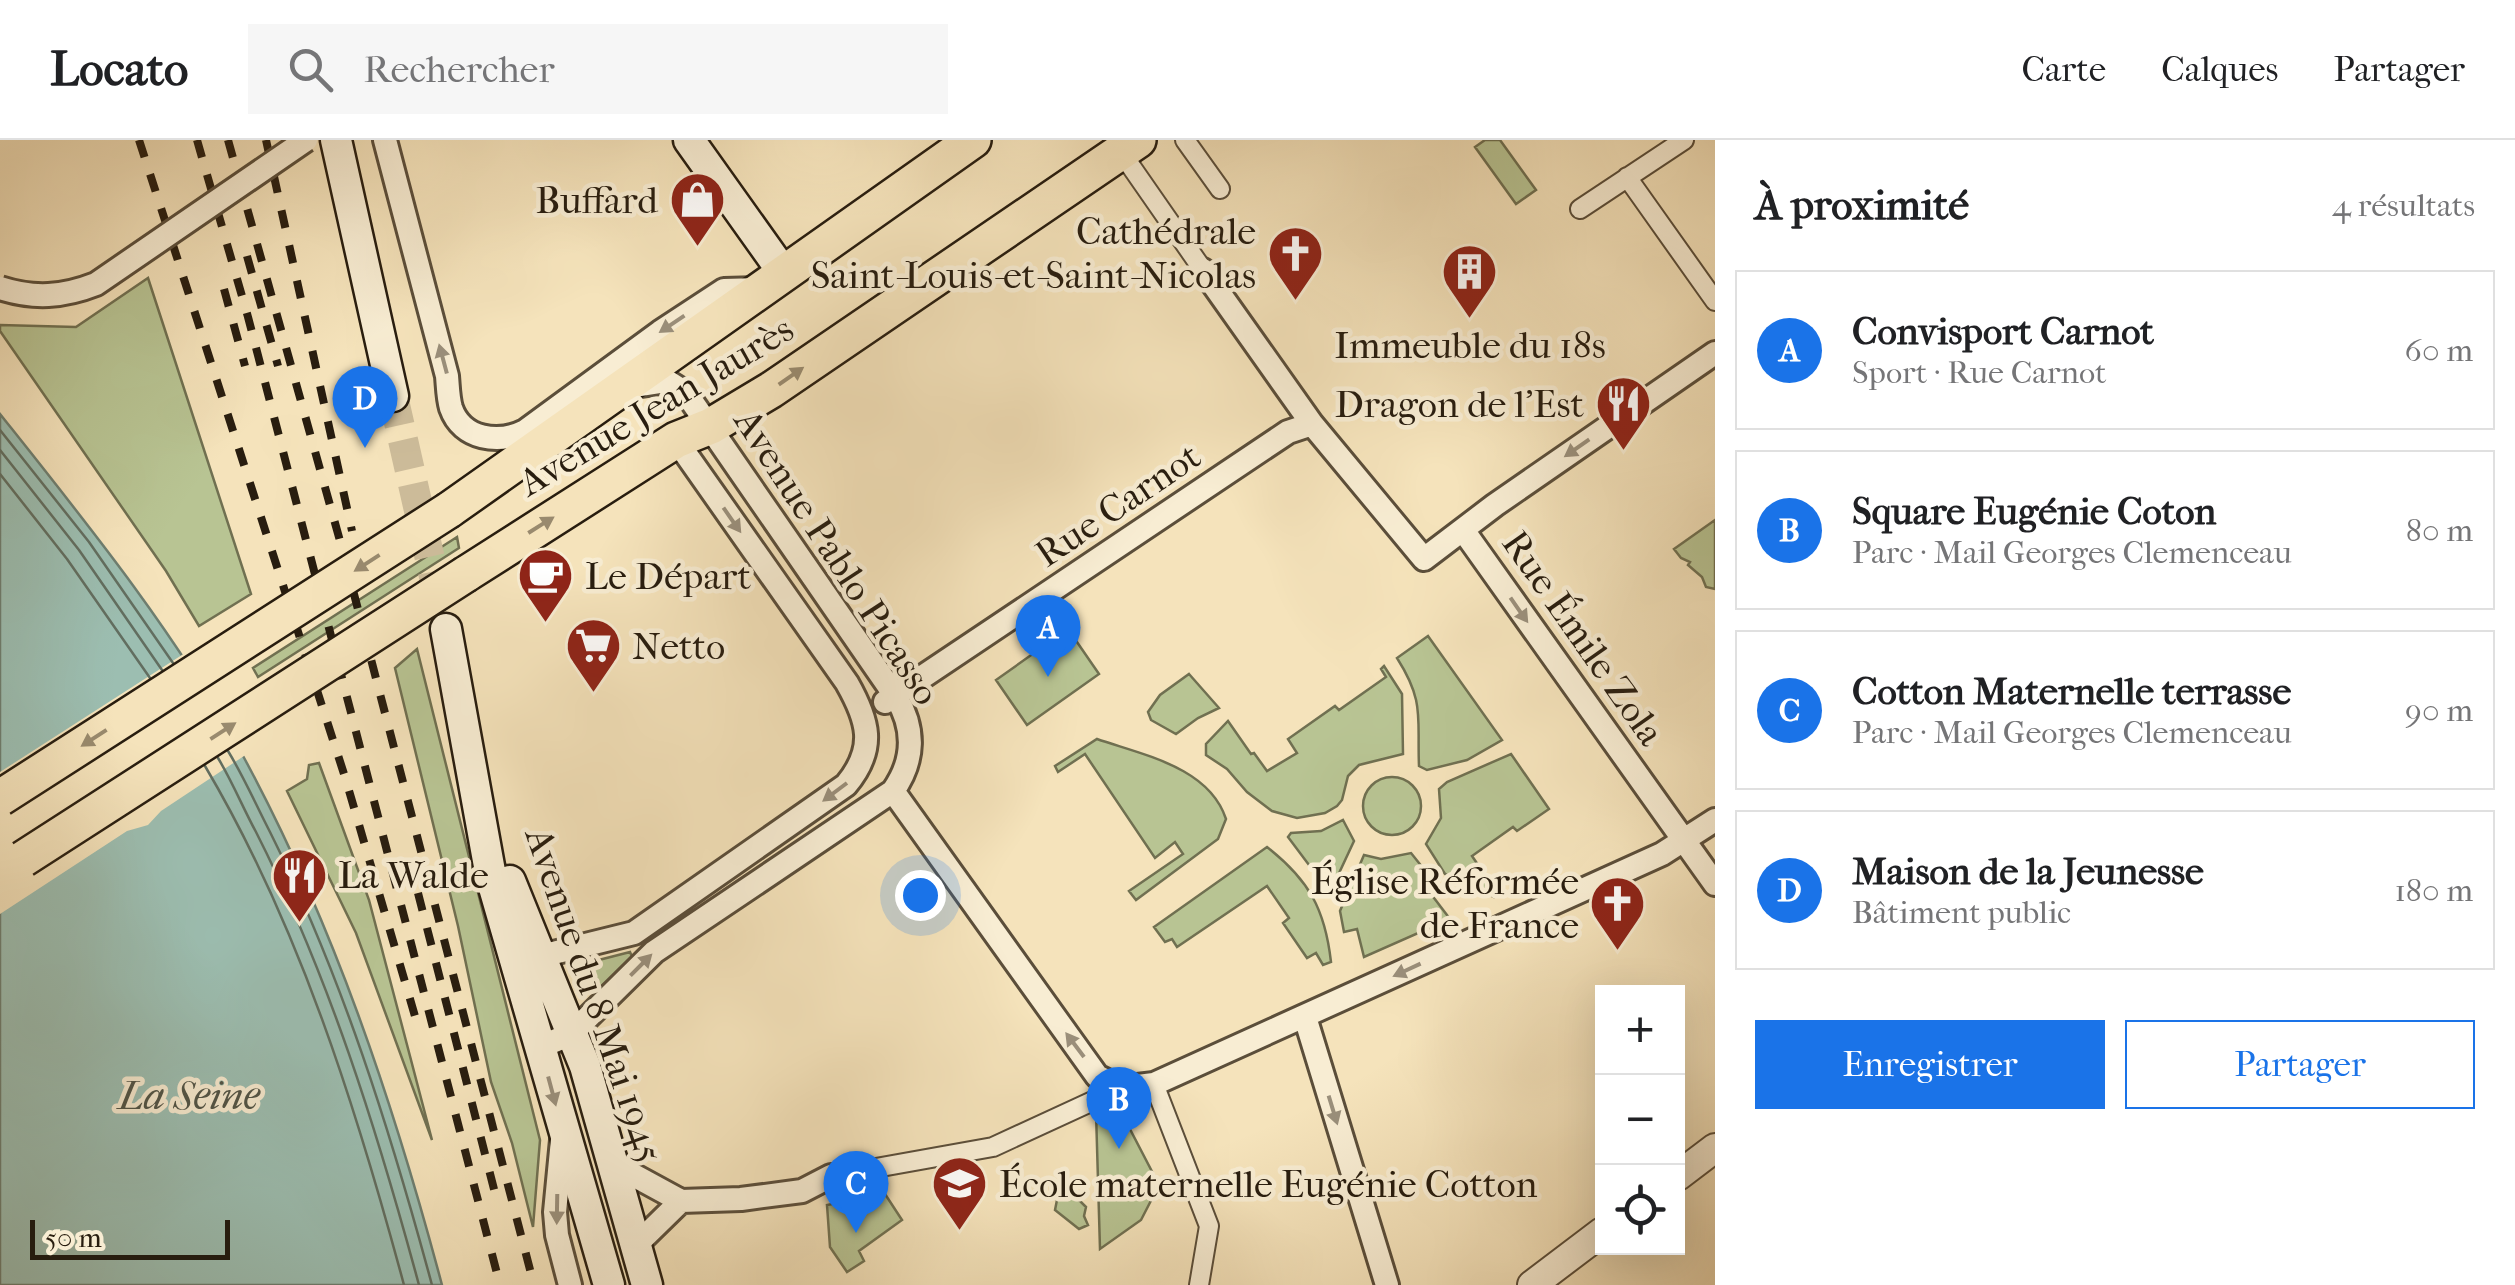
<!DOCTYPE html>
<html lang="fr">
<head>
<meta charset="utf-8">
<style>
  body { margin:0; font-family:"IM FELL French Canon",serif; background:#f6f6f6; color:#202124 }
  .controls { position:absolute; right:30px; bottom:30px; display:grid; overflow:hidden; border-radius:0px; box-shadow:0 10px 40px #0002 }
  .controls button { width:90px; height:90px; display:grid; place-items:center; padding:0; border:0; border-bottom:2px solid #e0e0e0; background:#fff; color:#202124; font:50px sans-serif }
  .scale { position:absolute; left:30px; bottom:25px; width:200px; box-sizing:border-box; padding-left:10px; border:5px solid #281d0f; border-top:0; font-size:28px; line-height:35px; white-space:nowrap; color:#281d0f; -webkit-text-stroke:8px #f8edd3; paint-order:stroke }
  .you { position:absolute; left:920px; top:755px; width:35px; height:35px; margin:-25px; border:8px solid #fff; border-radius:50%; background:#1a73e8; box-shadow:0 0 0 15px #1a73e833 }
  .badge { display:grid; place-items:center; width:65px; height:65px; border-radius:50%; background:#1a73e8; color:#fff; font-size:32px; font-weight:700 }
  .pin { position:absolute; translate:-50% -82px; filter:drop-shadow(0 2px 5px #0008) }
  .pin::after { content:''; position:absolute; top:52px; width:35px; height:30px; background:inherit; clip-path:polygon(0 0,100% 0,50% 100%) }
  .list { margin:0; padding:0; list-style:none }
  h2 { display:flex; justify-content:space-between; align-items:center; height:130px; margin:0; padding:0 40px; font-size:42px }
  h2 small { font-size:32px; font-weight:400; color:#757577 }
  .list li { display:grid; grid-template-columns:65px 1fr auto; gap:30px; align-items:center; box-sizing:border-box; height:160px; margin:0 20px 20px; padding:0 20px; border:2px solid #e0e0e0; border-radius:0px }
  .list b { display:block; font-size:38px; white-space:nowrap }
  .list p { margin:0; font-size:32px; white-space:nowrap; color:#757577 }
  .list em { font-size:32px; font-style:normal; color:#757577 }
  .actions { display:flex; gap:20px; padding:30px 40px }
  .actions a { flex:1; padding:22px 0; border:2px solid #1a73e8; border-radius:0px; text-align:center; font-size:35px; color:#1a73e8 }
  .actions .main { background:#1a73e8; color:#fff }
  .icon { flex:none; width:55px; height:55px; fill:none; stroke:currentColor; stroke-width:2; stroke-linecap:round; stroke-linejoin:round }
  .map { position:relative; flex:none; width:1715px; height:1145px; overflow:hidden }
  header { display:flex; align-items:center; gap:60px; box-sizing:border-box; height:140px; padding:0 50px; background:#fff; border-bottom:2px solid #e0e0e0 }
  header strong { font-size:48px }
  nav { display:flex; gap:55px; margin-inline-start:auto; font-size:35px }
  .search { width:700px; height:90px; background:#f6f6f6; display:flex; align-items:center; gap:25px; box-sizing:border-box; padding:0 35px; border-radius:0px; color:#757577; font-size:38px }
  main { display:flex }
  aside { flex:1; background:#fff }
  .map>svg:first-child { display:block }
</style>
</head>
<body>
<header>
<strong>Locato</strong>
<div class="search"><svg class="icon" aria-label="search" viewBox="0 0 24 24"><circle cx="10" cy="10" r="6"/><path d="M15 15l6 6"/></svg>Rechercher</div>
<nav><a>Carte</a><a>Calques</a><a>Partager</a></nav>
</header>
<main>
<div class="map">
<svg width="1715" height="1145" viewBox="0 0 1715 1145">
  <rect width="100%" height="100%" fill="#f5e3bb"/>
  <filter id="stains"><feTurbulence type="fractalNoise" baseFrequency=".002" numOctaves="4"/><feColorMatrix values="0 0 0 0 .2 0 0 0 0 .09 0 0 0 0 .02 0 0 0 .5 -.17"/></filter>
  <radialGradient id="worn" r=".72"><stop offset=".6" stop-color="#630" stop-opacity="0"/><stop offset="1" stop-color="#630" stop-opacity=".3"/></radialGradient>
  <path fill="#b8c493" stroke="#707051" stroke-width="2.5" d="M1485 0H1500L1536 50 1516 64 1475 7Z
    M148 138 251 454 199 486 166 431 0 191V185L76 187Z
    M1715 380V449L1706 447 1702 437 1688 425 1690 422 1681 418 1674 409Z
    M457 397 459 408 258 537 253 528Z
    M1068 489 1099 534 1027 585 996 540Z
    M1428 496 1502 600 1467 620 1427 630 1419 626C1417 577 1425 562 1397 518Z
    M417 509 540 1000 533 1087 512 1003 491 942 458 786 395 528Z
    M1384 526 1402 554 1403 614 1359 625 1348 636 1342 660 1337 666 1325 673 1297 678 1272 671 1247 652 1227 629 1206 615V604L1228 581 1251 614 1254 613 1267 631 1297 613 1288 599 1335 566 1339 570 1386 537 1381 529Z
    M1189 534 1219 568 1198 578 1176 594 1151 580 1148 572 1160 555Z
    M1097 599C1143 615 1209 627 1226 679L1218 699 1136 760 1129 751 1183 714 1175 702 1155 718 1085 614 1058 632 1055 626Z
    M1511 614 1549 669 1517 691 1513 687 1472 716 1498 754 1494 757 1445 734 1426 704 1441 678 1439 649 1447 642Z
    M319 623 369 760 432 1000 356 793 287 651 307 639 309 625Z
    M1363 666a29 29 0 1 1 58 0a29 29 0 1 1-58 0Z
    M1343 680 1354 701 1333 746 1327 749 1288 697 1291 693 1321 691Z
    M1267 707C1309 740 1325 769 1331 822L1323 825 1316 813 1307 818 1283 783 1289 778 1267 746 1177 807 1172 799 1165 802 1154 787Z
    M1411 713 1439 748 1431 754 1450 779 1364 817 1357 789 1344 792 1340 771 1364 715 1381 719Z
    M630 812 633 819 597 850 591 822Z
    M1105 969 1120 970 1159 1045 1141 1080 1100 1109 1096 972Z
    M1064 1047 1069 1055H1074L1086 1067 1084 1076 1088 1085 1079 1089 1055 1070 1057 1060 1053 1052Z
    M885 1054 902 1080 859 1111 864 1121 847 1132 830 1107 827 1065Z"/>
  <path fill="#9cbeb1" stroke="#6e7e70" stroke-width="2.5" d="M0 274C86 382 175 492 242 614 333 782 393 961 442 1145H0Z"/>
  <path fill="#f5e3bb" d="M185 513 247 614 161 671 148 685 127 691 0 774V632Z"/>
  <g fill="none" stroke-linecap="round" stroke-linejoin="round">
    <path stroke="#626e60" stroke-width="2.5" d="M0 290 89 402 173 523
      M0 310 79 410 162 530
      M0 334 67 419 150 538
      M228 611C244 637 256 665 270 692 342 836 390 990 432 1145
      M218 618C232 641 243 668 256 692 329 836 377 990 419 1145
      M205 626C299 785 356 967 404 1145"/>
    <path stroke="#cb9" stroke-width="30" stroke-dasharray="30 15" stroke-linecap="butt" d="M393 256 442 472"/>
    <defs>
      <path id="pedestrian" d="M1185 0 1220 49
        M1121 12 1203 130
        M1627 37 1715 161
        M1580 69 1684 0
        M1154 944 1209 1086 1199 1145
        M831 1036 993 1007 1121 948"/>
      <path id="minor" d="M385 0 447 236C448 247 448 258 451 268 462 300 499 304 525 291L660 192 724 150 760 149
        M1203 130 1312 284 1424 419 1495 365 1715 213
        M1463 390 1715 744
        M885 562 1288 292 1312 284
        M893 651 1097 936 1121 948 1154 944 1662 714 1715 680
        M529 819 634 793 846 645C877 608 868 580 847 543L676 300
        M1305 877 1387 1145
        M540 907 571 894 654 812 893 651C915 620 915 588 896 557L686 253 667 241 635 246
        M562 1000 555 1072 557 1095 570 1145
        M613 1024 681 1061 741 1059 802 1051 831 1036
        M635 1106 681 1061"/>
      <path id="tertiary" d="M1678 1036 1715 1008
        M1532 1145 1602 1092"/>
      <path id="secondary" d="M336 0 393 256
        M689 0 783 132
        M446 489 491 737 609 1145
        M510 741 585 926 647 1145"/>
      <path id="primary" d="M449 370 973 0
        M466 434 676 300 711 286 771 250 1138 0"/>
    </defs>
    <use href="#pedestrian" stroke="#5b4e3a" stroke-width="22"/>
    <use href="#minor" stroke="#5b4e3a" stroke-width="28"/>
    <use href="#tertiary" stroke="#5b4e3a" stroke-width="32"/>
    <use href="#secondary" stroke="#281d0f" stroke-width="35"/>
    <use href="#primary" stroke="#281d0f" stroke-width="40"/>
    <use href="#pedestrian" stroke="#f8edd3" stroke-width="18"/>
    <use href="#minor" stroke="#f8edd3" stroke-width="22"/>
    <use href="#tertiary" stroke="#f8edd3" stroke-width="28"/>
    <use href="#secondary" stroke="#f8edd3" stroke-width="30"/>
    <use href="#primary" stroke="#f5e3bb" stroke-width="35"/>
    <path stroke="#281d0f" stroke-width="8" stroke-dasharray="18 18" stroke-linecap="butt" d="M139 0 345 637 417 883
      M197 0 248 177 500 1145
      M228 0 342 408 534 1145
      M266 0 352 391
      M247 116 278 226
      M224 149 245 226
      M418 753 495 1053"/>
    <defs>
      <path id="minor-bridge" d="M0 148C34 159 63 157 96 144L306 0"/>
      <path id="primary-bridge" d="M0 658 449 370
        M23 719 466 434"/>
    </defs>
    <use href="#minor-bridge" stroke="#5b4e3a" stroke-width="28" stroke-linecap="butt"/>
    <use href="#primary-bridge" stroke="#281d0f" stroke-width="40" stroke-linecap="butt"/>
    <use href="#minor-bridge" stroke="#f8edd3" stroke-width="22"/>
    <use href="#primary-bridge" stroke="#f5e3bb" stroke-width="35"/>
  </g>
  <defs><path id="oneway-solid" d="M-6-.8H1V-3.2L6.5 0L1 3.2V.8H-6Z" transform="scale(2.5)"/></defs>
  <g fill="#9a8f7b">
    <use href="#oneway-solid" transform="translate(672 184) rotate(146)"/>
    <use href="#oneway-solid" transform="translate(443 219) rotate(-105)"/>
    <use href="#oneway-solid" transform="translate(1577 308) rotate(145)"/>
    <use href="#oneway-solid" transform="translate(732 380) rotate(55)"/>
    <use href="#oneway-solid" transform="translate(1519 470) rotate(55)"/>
    <use href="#oneway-solid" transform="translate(835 652) rotate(143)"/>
    <use href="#oneway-solid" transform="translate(641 825) rotate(-45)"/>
    <use href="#oneway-solid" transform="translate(1407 830) rotate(155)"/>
    <use href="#oneway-solid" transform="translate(1075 905) rotate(-127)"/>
    <use href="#oneway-solid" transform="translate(552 951) rotate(75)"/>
    <use href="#oneway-solid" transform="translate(1333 970) rotate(73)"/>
    <use href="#oneway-solid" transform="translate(557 1069) rotate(91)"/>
  </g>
  <g fill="#998a6e">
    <use href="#oneway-solid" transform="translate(791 236) rotate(-35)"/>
    <use href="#oneway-solid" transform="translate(541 385) rotate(-32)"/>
    <use href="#oneway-solid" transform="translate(367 423) rotate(147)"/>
    <use href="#oneway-solid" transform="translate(223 591) rotate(-33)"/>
    <use href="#oneway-solid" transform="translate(94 598) rotate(147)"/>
  </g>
  <defs>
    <symbol id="shop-pin" viewBox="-11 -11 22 30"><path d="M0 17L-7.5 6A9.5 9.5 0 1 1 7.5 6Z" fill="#8f2418" stroke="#f8edd3"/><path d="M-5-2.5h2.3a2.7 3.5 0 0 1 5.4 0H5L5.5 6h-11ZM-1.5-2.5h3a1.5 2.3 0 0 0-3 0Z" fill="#fff"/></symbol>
    <symbol id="church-pin" viewBox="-11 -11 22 30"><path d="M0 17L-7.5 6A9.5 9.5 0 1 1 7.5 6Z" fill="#8f2418" stroke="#f8edd3"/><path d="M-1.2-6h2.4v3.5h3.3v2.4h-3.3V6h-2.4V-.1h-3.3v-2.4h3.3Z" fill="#fff"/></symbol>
    <symbol id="building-pin" viewBox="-11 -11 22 30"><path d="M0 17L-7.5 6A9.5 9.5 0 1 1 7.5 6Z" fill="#8f2418" stroke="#f8edd3"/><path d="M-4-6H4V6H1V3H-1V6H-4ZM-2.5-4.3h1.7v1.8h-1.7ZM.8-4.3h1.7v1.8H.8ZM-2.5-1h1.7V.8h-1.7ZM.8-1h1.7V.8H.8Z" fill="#fff"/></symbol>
    <symbol id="restaurant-pin" viewBox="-11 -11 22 30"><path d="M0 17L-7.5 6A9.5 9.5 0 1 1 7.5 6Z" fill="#8f2418" stroke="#f8edd3"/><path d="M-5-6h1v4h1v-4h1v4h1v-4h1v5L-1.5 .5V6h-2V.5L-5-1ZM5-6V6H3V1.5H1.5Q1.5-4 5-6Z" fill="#fff"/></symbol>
    <symbol id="cafe-pin" viewBox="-11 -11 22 30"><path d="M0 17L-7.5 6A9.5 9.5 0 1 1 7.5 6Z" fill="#8f2418" stroke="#f8edd3"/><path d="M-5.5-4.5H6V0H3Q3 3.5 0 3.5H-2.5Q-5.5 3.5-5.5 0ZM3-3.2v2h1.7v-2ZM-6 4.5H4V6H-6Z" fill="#fff"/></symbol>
    <symbol id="supermarket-pin" viewBox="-11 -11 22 30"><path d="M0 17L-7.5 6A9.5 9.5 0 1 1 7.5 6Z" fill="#8f2418" stroke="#f8edd3"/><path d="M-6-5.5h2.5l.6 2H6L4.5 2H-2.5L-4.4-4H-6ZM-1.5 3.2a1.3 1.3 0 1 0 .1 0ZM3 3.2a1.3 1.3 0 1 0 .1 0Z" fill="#fff"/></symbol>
    <symbol id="school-pin" viewBox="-11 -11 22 30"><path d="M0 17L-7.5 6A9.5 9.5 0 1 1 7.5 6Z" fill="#8f2418" stroke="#f8edd3"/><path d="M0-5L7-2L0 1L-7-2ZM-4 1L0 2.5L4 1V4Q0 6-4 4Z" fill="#fff"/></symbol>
  </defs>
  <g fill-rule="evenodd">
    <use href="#shop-pin" x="666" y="28" width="63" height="86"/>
    <use href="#church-pin" x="1264" y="82" width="63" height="86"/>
    <use href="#building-pin" x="1438" y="100" width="63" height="86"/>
    <use href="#restaurant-pin" x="1592" y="232" width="63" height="86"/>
    <use href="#cafe-pin" x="514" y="404" width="63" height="86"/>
    <use href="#supermarket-pin" x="562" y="474" width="63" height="86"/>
    <use href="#restaurant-pin" x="268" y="704" width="63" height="86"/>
    <use href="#church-pin" x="1586" y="732" width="63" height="86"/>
    <use href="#school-pin" x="928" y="1012" width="63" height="86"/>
  </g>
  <g text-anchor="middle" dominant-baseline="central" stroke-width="9" stroke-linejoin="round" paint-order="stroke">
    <g font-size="38" fill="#281d0f" stroke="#f8edd3" text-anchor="end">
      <text x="658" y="60">Buffard</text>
      <text x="1256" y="91">Cathédrale<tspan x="1256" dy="44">Saint-Louis-et-Saint-Nicolas</tspan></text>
      <text x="1470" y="205" text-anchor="middle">Immeuble du 18s</text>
      <text x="1584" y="264">Dragon de l'Est</text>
      <text x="585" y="436" text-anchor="start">Le Départ</text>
      <text x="632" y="506" text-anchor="start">Netto</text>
      <text x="338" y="735" text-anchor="start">La Walde</text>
      <text x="1579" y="741">Église Réformée<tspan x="1579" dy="44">de France</tspan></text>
      <text x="999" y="1044" text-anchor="start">École maternelle Eugénie Cotton</text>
    </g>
    <g font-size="38" fill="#281d0f" stroke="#f8edd3">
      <text transform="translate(656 266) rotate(-31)">Avenue Jean Jaurès</text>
      <text transform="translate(1118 365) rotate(-34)">Rue Carnot</text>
      <text transform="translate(837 417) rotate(57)">Avenue Pablo Picasso</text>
      <text transform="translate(1583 498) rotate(55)">Rue Émile Zola</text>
      <text transform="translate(594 855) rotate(71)">Avenue du 8 Mai 1945</text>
    </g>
    <g font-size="40" font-style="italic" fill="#515548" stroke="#f8edd3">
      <text x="189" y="956">La Seine</text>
    </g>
  </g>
  <rect width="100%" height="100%" filter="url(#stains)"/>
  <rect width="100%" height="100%" fill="url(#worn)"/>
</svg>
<div class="controls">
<button>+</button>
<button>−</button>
<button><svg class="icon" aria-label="locate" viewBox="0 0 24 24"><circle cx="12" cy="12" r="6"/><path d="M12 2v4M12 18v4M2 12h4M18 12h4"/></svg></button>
</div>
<div class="scale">50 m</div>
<div class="you"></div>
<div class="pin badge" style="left:1048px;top:537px">A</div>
<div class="pin badge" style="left:1119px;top:1009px">B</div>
<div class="pin badge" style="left:856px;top:1093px">C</div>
<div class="pin badge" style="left:365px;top:308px">D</div>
</div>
<aside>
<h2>À proximité<small>4 résultats</small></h2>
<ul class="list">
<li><span class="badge">A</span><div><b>Convisport Carnot</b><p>Sport · Rue Carnot</p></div><em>60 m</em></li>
<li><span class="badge">B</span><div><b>Square Eugénie Coton</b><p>Parc · Mail Georges Clemenceau</p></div><em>80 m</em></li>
<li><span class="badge">C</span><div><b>Cotton Maternelle terrasse</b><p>Parc · Mail Georges Clemenceau</p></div><em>90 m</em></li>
<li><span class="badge">D</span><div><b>Maison de la Jeunesse</b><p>Bâtiment public</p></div><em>180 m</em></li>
</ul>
<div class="actions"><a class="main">Enregistrer</a><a>Partager</a></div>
</aside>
</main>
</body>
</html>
